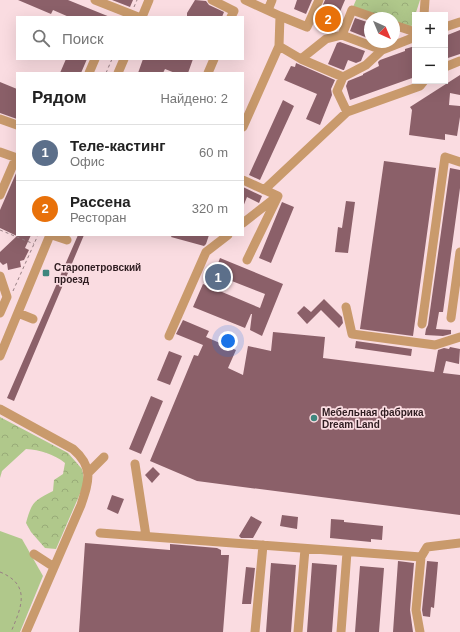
<!DOCTYPE html>
<html lang="ru">
<head>
<meta charset="utf-8">
<style>
  body { margin:0; font-family:Arial,sans-serif; background:#f2f2f2; color:#222 }
  .controls { position:absolute; right:12px; top:12px; display:grid; overflow:hidden; border-radius:0px; box-shadow:0 4px 16px #0002 }
  .controls button { width:36px; height:36px; display:grid; place-items:center; padding:0; border:0; border-bottom:1px solid #e0e0e0; background:#fff; color:#222; font:20px sans-serif }
  .compass { position:absolute; left:364px; top:12px; width:36px; height:36px; border-radius:50%; background:#fff; box-shadow:0 4px 16px #0002; rotate:136deg }
  .you { position:absolute; left:228px; top:341px; width:14px; height:14px; margin:-10px; border:3px solid #fff; border-radius:50%; background:#1a73e8; box-shadow:0 0 0 6px #1a73e833 }
  .badge { display:grid; place-items:center; width:26px; height:26px; border-radius:50%; background:#111827; color:#fff; font-size:13px; font-weight:700 }
  .pin { position:absolute; translate:-50% -50%; border:2px solid #fff; box-shadow:0 1px 4px #0006 }
  .list { margin:0; padding:0; list-style:none }
  h2 { display:flex; justify-content:space-between; align-items:center; height:52px; margin:0; padding:0 16px; font-size:17px }
  h2 small { font-size:13px; font-weight:400; color:#767676 }
  .list li { display:grid; grid-template-columns:26px 1fr auto; gap:12px; align-items:center; box-sizing:border-box; height:56px; padding:0 16px; border-top:1px solid #e0e0e0 }
  .list b { display:block; font-size:15px; white-space:nowrap }
  .list p { margin:0; font-size:13px; white-space:nowrap; color:#767676 }
  .list em { font-size:13px; font-style:normal; color:#767676 }
  .icon { flex:none; width:22px; height:22px; fill:none; stroke:currentColor; stroke-width:2; stroke-linecap:round; stroke-linejoin:round }
  .map { position:relative; flex:none; width:460px; height:632px; overflow:hidden }
  .search { position:absolute; background:#fff; box-shadow:0 4px 16px #0002; left:16px; top:16px; width:228px; height:44px; display:flex; align-items:center; gap:10px; box-sizing:border-box; padding:0 14px; border-radius:0px; color:#767676; font-size:15px }
  .panel { position:absolute; background:#fff; box-shadow:0 4px 16px #0002; left:16px; top:72px; width:228px; height:164px; border-radius:0px }
  .map>svg:first-child { display:block }
</style>
</head>
<body>
<div class="map">
<svg width="460" height="632" viewBox="0 0 460 632">
  <defs>
    <pattern id="forest-crowns" width="20" height="18" patternUnits="userSpaceOnUse"><rect width="20" height="18" fill="#b0c88b"/><path d="M2 6a3 3 0 1 1 6 0M12 15a3 3 0 1 1 6 0" fill="none" stroke="#98ab78"/></pattern>
  </defs>
  <rect width="100%" height="100%" fill="#fadce1"/>
  <path fill="url(#forest-crowns)" d="M356 0H420L411 28 394 22V18H384L353 7Z
    M0 417 68 453 82 469 84 479 82 489 56 549 45 548 31 532 26 523C32 501 34 501 53 491L54 480 63 474 65 463C54 454 40 450 26 449L2 471 0 478Z"/>
  <path fill="#b0c88b" d="M0 531 22 539 43 576 20 632H0Z"/>
  <path fill="#8b6069" d="M18 0H68L110 17H69L53 10 51 14Z
    M112 0H133L130 7Z
    M195 0 206 1 209 5 224 12 222 17H187V13Z
    M297 0H312L306 14 294 9Z
    M325 0H345L333 28 316 21Z
    M355 18 370 23V39L350 31Z
    M460 30V54L445 59V36Z
    M340 42 365 51 361 61 356 63 348 60 344 70H343L328 64 337 43Z
    M415 46V70L412 71 415 77 350 100 346 86 348 81 363 75V74L379 66 378 62 380 60 405 51V49Z
    M66 59H87L81 73H60Z
    M143 59H193L188 73H175L165 69 163 73H138Z
    M296 63 335 80 331 89 332 95 320 125 306 119 317 94 284 80 291 66 295 67Z
    M460 75V95L450 93 449 105 460 106V117L457 136 445 134V140L409 135 412 110 410 107Z
    M0 82 17 89V119L0 113Z
    M283 100 294 106 260 180 249 175Z
    M384 161 436 168 413 336 360 329Z
    M450 168 460 170V188L443 312H439L436 329 451 330V334L443 336 425 335 426 329 428 325Z
    M17 171V236L0 228V210Z
    M243 187 262 196 259 203 247 197 243 207Z
    M346 201 355 202 348 253 335 252 338 227 342 228Z
    M282 202 294 207 271 263 259 258Z
    M18 235H31L25 248 29 250 24 260 20 261 21 267 8 270 7 263 3 265 0 262V252Z
    M78 235H84L14 401 7 398Z
    M172 235H209L206 244 204 246 171 237Z
    M220 258 283 284 262 336 250 330 252 314H251L245 328 193 307 203 284 260 308 265 294 214 274Z
    M324 299 342 317 343 323 339 328 321 310 307 324 297 313 304 306 311 312Z
    M183 320 209 331 206 337 236 350 228 368 243 375 248 346 271 351 273 332 325 337 323 358 434 372 438 350 444 348 449 349 450 347 460 349 459 364 446 361 443 373 460 375V515L197 481 150 461 194 355 198 356 203 345 176 334Z
    M356 341 412 349 411 356 355 348Z
    M169 351 182 356 170 385 157 380Z
    M151 396 163 401 141 454 129 449Z
    M153 467 160 474 152 483 145 475Z
    M112 495 124 499 118 514 107 509Z
    M282 515 298 517 297 529 280 526Z
    M251 516 262 522 253 538H241L239 536Z
    M331 519 344 520V522L383 526 382 540 371 539V542L330 538Z
    M85 543 170 550V544L217 548 221 550V555H229L223 632H79Z
    M398 561 414 563 410 610 413 632H393Z
    M427 561 438 562 434 608 431 607 430 617 423 616 422 610Z
    M271 563 296 565 291 632H266Z
    M312 563 337 565 332 632H307Z
    M360 566 384 568 379 632H355Z
    M246 567 255 568 251 604H242Z"/>
  <g fill="none" stroke-linecap="round" stroke-linejoin="round">
    <path stroke="#987f84" stroke-width="1" stroke-dasharray="3 3" stroke-linecap="butt" d="M134 7 137 0
      M106 73 112 59
      M0 230 34 244
      M13 291 38 235
      M0 572C32 585 21 608 11 632"/>
    <path stroke="#c99a6c" stroke-width="9" d="M95 0 138 17
      M212 0 234 11 231 17
      M268 10 272 0
      M424 15 425 0
      M280 16 307 27 319 0
      M142 17 149 0
      M394 25 415 32
      M445 27 460 22
      M342 35 352 10 375 18
      M415 37 382 50 366 65 343 77 337 91 347 112 420 86 424 81
      M279 46 301 59 343 77
      M301 59 326 39 342 35 382 50
      M445 67 460 61
      M89 73 95 59
      M118 73 124 59
      M208 73 214 59
      M0 119 17 125
      M243 127 279 46 280 16 245 0
      M0 152 17 158
      M243 180 278 196 247 260
      M264 190 347 112
      M0 195 16 158
      M243 223 275 198
      M52 235 67 240
      M0 276 7 297 0 313
      M346 307 352 334 435 345 460 337
      M18 313 33 319
      M451 318 460 252
      M422 324 445 157 460 162
      M169 336 206 252 228 235
      M0 356 50 235
      M0 409 73 449C94 467 89 481 81 505L26 632
      M135 464 146 536
      M89 472 104 457
      M100 533 421 557
      M34 554 54 567
      M255 632 263 545
      M298 632 305 549
      M341 632 347 552
      M420 632 416 610 421 557 427 547 460 543"/>
  </g>
  <g fill="#3f867e" stroke="#fadce1" stroke-width="1.5">
    <rect x="42" y="269" width="8" height="8" rx="2"/>
    <circle cx="314" cy="418" r="4"/>
  </g>
  <g text-anchor="middle" dominant-baseline="central" stroke-width="3.5" stroke-linejoin="round" paint-order="stroke">
    <g font-size="10" font-weight="bold" fill="#2e1c20" stroke="#fadce1" text-anchor="start">
      <text x="54" y="267">Старопетровский<tspan x="54" dy="12">проезд</tspan></text>
      <text x="322" y="412">Мебельная фабрика<tspan x="322" dy="12">Dream Land</tspan></text>
    </g>
  </g>
</svg>
<div class="controls">
<button>+</button>
<button>−</button>
</div>
<svg class="compass" viewBox="-18 -18 36 36"><path d="M0-13l5 13h-10z" fill="#e53935"/><path d="M0 13l5-13h-10z" fill="#767676"/></svg>
<div class="you"></div>
<div class="pin badge" style="left:218px;top:277px;background:#5c6f8a">1</div>
<div class="pin badge" style="left:328px;top:19px;background:#e8710a">2</div>
<div class="search"><svg class="icon" aria-label="search" viewBox="0 0 24 24"><circle cx="10" cy="10" r="6"/><path d="M15 15l6 6"/></svg>Поиск</div>
<section class="panel">
<h2>Рядом<small>Найдено: 2</small></h2>
<ul class="list">
<li><span class="badge" style="background:#5c6f8a">1</span><div><b>Теле-кастинг</b><p>Офис</p></div><em>60 m</em></li>
<li><span class="badge" style="background:#e8710a">2</span><div><b>Рассена</b><p>Ресторан</p></div><em>320 m</em></li>
</ul>
</section>
</div>
</body>
</html>
